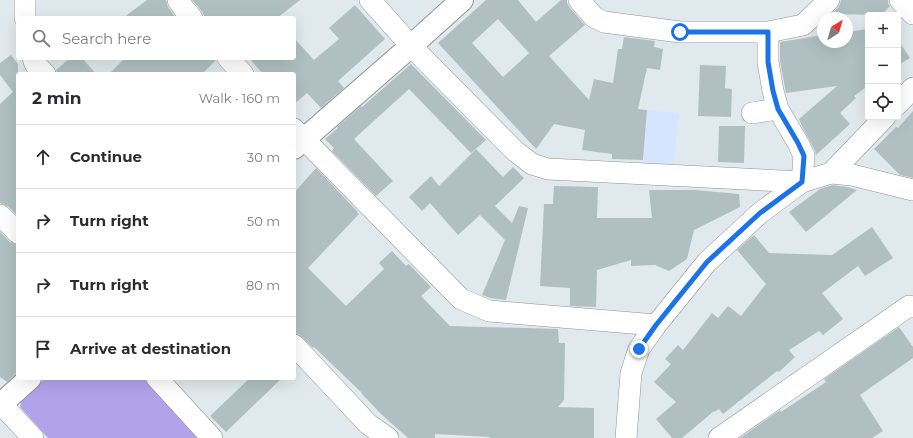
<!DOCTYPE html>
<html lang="en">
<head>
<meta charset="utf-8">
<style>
  body { margin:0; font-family:Montserrat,sans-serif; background:#f7f7f7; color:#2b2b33 }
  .controls { position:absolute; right:12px; top:12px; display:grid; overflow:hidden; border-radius:4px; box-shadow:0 4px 16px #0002 }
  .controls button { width:36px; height:36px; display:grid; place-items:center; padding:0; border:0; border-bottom:1px solid #e1e1e2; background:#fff; color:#2b2b33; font:20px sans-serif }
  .compass { position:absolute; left:817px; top:12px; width:36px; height:36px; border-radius:50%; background:#fff; box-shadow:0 4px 16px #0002; rotate:37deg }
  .stop { position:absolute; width:12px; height:12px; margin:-9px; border:3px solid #1a73e8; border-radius:50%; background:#fff }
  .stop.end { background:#1a73e8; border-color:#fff; box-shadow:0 1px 4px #0008 }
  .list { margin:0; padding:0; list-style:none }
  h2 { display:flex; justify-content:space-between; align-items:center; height:52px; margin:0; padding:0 16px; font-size:17px }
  h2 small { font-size:13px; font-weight:400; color:#7c7c81 }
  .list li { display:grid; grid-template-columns:26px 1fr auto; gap:12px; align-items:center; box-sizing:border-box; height:64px; padding:0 16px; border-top:1px solid #e1e1e2 }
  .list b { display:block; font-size:15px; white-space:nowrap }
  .list em { font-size:13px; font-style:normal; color:#7c7c81 }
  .icon { flex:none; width:22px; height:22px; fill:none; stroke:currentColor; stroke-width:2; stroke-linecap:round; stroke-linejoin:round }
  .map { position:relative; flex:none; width:913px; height:438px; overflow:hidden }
  .search { position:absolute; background:#fff; box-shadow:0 4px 16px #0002; left:16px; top:16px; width:280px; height:44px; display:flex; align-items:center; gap:10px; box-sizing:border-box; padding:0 14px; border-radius:4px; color:#7c7c81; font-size:15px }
  .panel { position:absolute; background:#fff; box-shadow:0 4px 16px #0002; left:16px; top:72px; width:280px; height:308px; border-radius:4px }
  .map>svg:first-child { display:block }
</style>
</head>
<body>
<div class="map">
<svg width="913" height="438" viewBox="0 0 913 438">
  <rect width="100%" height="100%" fill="#e0e9ed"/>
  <path fill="#d7e4ff" d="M647 110 679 113 673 167 643 165Z"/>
  <path fill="#b0a3ea" d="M46 378H144L199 438H48L20 407 22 398Z"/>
  <path fill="#b0c0c2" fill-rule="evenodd" d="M147 0H166L168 7 176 18H123Z
    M192 0H300L277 18H204V15L201 10Z
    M486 0H518L536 22 561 0H567V3L570 8 585 25 549 56 589 100 594 79 613 83 618 49H622L624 37 655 41 654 47 663 49 660 70 647 68 638 109 647 110 643 160 612 159V154L582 150 585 130 554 124 536 149 438 43ZM498 19 529 53 503 77 472 43Z
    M841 0H888V3L890 6 881 15 831 14 838 8 840 4Z
    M355 5 385 39 338 81 344 88 321 108 307 93 294 104V74H263L249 58H294V38L314 60 339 39 329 28Z
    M868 29V86L854 96 856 98 840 113 850 124 816 155 815 151 802 126 799 119 837 86 786 93 780 61V42L823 35V42H847V32Z
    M898 40 910 58 898 65Z
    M11 55 18 64V216L8 206 3 204 0 203V104L13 92 0 75V63Z
    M70 58H82L96 74H57L56 70Z
    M125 58H216V60L202 74H109Z
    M411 64 486 140 471 153 409 89 354 139 393 181 376 196 332 151 334 148 325 139 338 128 337 127 361 106 362 107Z
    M700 65 726 66 725 88 732 89 731 117 698 116Z
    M913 111V178L900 175 874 149 896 127 898 128Z
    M719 126H745L744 163 718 162Z
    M476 149 503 177 513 167 524 178 495 206 512 223 519 206 528 208 506 300 490 298 482 295 505 240 480 215 458 235 430 203 422 211 409 197 431 176 439 186Z
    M316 168 358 212H357L359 214 308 268 346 306 384 269 379 263 392 251 406 266 409 264 431 287 421 296 450 326 558 329 559 343H565L564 400 558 407 594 408V438H490V437L435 434V438H408L381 414 362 394V393L314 347 313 348 302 337 298 334 294 333V193Z
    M832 185 847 187 857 190 806 232 789 212 820 189Z
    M554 186 598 187 597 218H652L649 190H695L739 194 740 207 694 230 687 259 669 271 655 265 631 266V260L597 270 596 307 570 306V288L540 286 544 204H553Z
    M872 227 893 258 865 276 858 266 822 293 843 319 823 335 819 331 789 350 795 357 779 372 777 371 723 414 719 409 714 412V411L682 438H672L656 419 676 402 654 382 671 364 665 359 678 345 683 350 712 313 718 318 728 306 741 316 766 284 737 250 754 235 769 253 832 255Z
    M0 232 10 242 15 244 18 245V372L7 382 0 377Z
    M899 327 913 347V358L860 395 883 431 872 438H740L780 410 781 412 826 382 824 379Z
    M250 378H282L226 432 210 416Z"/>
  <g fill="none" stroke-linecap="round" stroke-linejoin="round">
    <defs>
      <path id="minor" d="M25 0V18
        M178 0 184 9 192 18
        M370 0 411 46 515 151 532 164 548 169 568 170 802 182 831 173 852 175 913 190
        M579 0 594 17 604 22 680 32H768L803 25 829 0
        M900 0 913 14
        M33 58 35 64 45 74
        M228 58 243 74
        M898 104 913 88
        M752 113 778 109
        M294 129 461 299 489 311 656 325
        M831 173 885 117
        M0 215 18 233
        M294 345 368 424 388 438
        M157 378 212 438
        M0 403 33 438
        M626 438 631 373 639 349 656 325 707 262 760 213 802 182 804 156 798 143 778 109 773 91 768 62V32
        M719 438 909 306 913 307"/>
      <path id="tertiary" d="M294 148 411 46 462 0
        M0 405 30 378"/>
    </defs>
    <use href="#minor" stroke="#929292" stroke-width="22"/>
    <use href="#tertiary" stroke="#929292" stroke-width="24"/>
    <use href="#minor" stroke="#fff" stroke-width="21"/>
    <use href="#tertiary" stroke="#fff" stroke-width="22"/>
  </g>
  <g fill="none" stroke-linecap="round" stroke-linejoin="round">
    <path stroke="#1a73e8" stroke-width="5" d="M639 349 656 325 707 262 760 213 802 182 804 156 798 143 778 109 773 91 768 62V32H680"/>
  </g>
</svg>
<div class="controls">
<button>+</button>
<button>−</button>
<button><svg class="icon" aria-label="locate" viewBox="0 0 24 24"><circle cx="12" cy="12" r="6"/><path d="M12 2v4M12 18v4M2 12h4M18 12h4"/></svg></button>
</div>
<svg class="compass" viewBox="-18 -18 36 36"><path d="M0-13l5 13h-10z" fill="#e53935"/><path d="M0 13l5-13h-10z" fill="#7c7c81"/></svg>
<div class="stop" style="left:680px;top:32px"></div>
<div class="stop end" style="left:639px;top:349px"></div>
<div class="search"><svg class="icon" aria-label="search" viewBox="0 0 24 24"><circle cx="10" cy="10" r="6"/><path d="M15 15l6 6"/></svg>Search here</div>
<section class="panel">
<h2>2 min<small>Walk · 160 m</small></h2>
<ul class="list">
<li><svg class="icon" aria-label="ahead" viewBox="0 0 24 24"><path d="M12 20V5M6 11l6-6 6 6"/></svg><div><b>Continue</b></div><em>30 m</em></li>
<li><svg class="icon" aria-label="right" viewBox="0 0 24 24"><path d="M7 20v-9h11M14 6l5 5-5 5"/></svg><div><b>Turn right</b></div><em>50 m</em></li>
<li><svg class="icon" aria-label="right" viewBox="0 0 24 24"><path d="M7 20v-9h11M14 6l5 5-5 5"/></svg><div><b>Turn right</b></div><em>80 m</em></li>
<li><svg class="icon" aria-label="arrive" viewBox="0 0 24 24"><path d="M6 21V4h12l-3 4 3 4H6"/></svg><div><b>Arrive at destination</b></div></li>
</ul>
</section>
</div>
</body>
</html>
